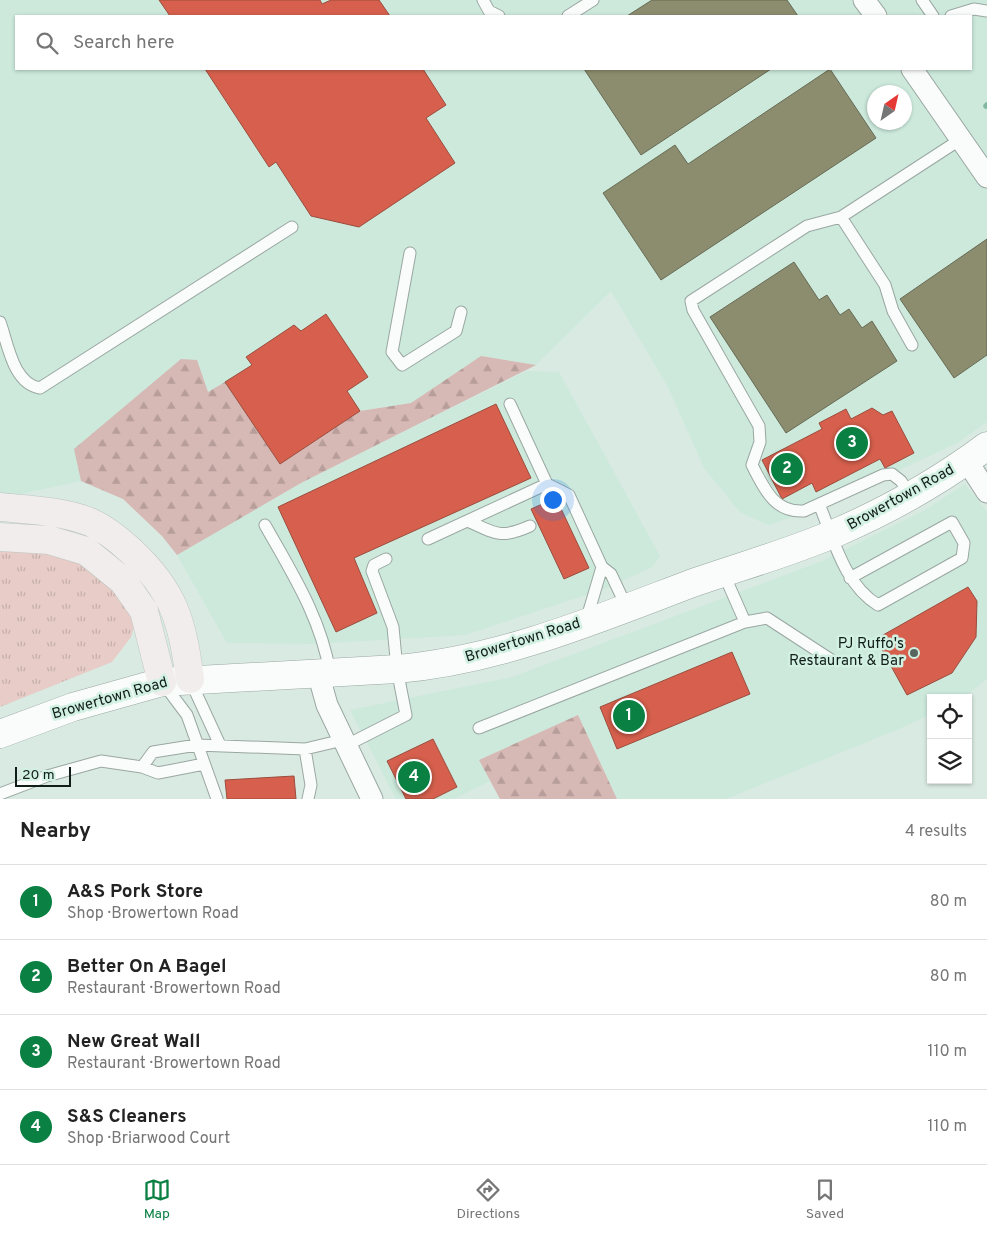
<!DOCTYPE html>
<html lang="en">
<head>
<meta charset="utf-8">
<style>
  body { margin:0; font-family:Overpass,sans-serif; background:#f2f2f2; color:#222 }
  .controls { position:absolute; right:15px; bottom:15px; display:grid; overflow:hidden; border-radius:0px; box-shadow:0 1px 4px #0004 }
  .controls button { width:45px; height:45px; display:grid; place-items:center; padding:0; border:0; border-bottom:1px solid #e0e0e0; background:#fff; color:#222; font:25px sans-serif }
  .compass { position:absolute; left:867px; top:85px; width:45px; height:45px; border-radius:50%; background:#fff; box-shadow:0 1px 4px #0004; rotate:34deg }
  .scale { position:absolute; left:15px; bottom:12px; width:56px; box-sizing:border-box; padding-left:5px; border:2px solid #111d18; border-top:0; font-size:14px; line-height:18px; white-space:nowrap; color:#111d18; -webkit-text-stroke:4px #d2f1e3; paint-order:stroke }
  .you { position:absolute; left:552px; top:499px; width:18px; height:18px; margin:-12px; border:4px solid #fff; border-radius:50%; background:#1a73e8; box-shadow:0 0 0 8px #1a73e833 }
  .badge { display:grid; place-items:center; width:32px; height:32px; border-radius:50%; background:#0b8043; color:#fff; font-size:16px; font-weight:700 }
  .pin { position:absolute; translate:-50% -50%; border:2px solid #fff; box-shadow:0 1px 5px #0006 }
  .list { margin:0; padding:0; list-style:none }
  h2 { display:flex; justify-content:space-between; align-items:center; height:65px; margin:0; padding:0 20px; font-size:21px }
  h2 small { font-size:16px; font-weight:400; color:#767676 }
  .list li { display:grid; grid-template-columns:32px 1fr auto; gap:15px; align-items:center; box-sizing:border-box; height:75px; padding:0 20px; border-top:1px solid #e0e0e0 }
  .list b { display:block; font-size:19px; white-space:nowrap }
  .list p { margin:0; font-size:16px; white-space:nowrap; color:#767676 }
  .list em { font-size:16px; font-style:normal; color:#767676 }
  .icon { flex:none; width:28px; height:28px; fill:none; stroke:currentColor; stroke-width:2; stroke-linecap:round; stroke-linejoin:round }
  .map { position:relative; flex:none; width:987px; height:799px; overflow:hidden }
  .search { position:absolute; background:#fff; box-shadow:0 1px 4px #0004; left:15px; right:15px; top:15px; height:55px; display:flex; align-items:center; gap:12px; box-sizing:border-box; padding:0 18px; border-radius:0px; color:#767676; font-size:19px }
  .sheet { height:365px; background:#fff }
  nav { display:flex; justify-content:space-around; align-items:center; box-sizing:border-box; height:70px; border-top:1px solid #e0e0e0; background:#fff; font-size:14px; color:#767676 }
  nav a { display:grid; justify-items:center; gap:2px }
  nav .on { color:#0b8043 }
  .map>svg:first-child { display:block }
</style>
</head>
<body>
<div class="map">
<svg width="987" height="799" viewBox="0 0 987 799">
  <defs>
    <pattern id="grass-tufts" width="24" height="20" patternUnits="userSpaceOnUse" patternTransform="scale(1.25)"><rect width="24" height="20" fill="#e7ccc7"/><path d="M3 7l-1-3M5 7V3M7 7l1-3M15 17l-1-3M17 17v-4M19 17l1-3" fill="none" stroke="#c5afaa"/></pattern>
    <pattern id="forest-firs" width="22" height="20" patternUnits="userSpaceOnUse" patternTransform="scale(1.25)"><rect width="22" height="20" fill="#d6b8b4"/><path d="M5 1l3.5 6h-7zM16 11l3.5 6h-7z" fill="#b79e9a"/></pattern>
  </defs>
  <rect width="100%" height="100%" fill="#d9eae2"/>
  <path fill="#cce9dc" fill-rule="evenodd" d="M0 0H987V422L959 442 817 509 768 525 740 512 704 468 668 387 611 291 536 365 481 356 411 403 360 411 280 464 225 383 208 393 197 361 75 449 81 481 11 496 0 494ZM16 16H971V69H16ZM874 92H904V122H874Z
    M526 371 559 372 660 556 652 567 610 587 466 635 312 644 227 643 177 555 301 483Z
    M965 484 987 512V679L963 698H931V714L899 729 726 799H617L578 715 479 760 490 781 454 799H396L350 710 512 677 822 561 925 510Z"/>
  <path fill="url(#grass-tufts)" d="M17 544 78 556 117 590 136 621 131 637 112 662 0 707V552Z"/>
  <path fill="url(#forest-firs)" d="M481 356 536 365 301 483 177 555 162 536 123 499 81 481 74 449 181 359 197 360 208 392 225 382 280 464 360 411 411 403Z
    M578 715 617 799H500L479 760Z"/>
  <path fill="#d6604d" stroke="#9b4c3d" d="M159 0H320L322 4 331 0H379L390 16H170Z
    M205 69H423L446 105 426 118 455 163 359 227 311 216 276 162 269 167Z
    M326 314 368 377 347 391 360 411 280 464 225 382 252 365 246 357 294 325 301 331Z
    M496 404 531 478 354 558 377 613 336 632 278 507Z
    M872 408 883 415 892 411 914 453 885 468 880 459 816 492 812 483 782 499 762 460 822 429 819 423 846 409 851 419Z
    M556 498 589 568 564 579 531 509Z
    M968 587 977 601 976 637 952 673 907 695 876 639Z
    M732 652 750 694 617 749 600 707Z
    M433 739 457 787 433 799H406L387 761Z
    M294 776 296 799H227L225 780Z"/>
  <path fill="#8c8c6e" stroke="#676b54" d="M652 0H787L798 16H627Z
    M584 69H771L641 155Z
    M830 69 876 138 661 280 603 193 675 145 688 164Z
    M987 239V355L954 378 900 299Z
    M794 262 819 300 827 295 840 315 849 309 862 328 872 321 897 361 786 433 710 317Z"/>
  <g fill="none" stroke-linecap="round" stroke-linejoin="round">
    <path stroke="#82b7a2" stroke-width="5.5" d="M986 106 987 105"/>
    <defs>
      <path id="service" d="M483 0 489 11 499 16
        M922 0 933 16
        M568 16 593 0
        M951 16 974 9 987 11
        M841 217 885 285 893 311 912 345
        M410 253 392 352 402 365 456 331 461 312
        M0 322C8 344 13 384 40 388L292 227
        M510 404 547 484 569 495 602 567
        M910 495 901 481 892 474 883 475 804 511C774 513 764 488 752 465L760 442 759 426 693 310 691 301 807 226 841 217 961 139
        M819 504C834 540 844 584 878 605L962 558 964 543 952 522 850 578
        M468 521C496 534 501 539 530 526
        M265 525C292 573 321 618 330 673
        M428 539 547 484
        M586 621 602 567 611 574 627 608
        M745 622 767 618 833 661
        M190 680 220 745
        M163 683 187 715 217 799
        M479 728 745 622 723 572
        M345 746 406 715 397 669 393 627 372 571 374 565 386 559
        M305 749 311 785 308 799
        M142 767 153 752 197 745 305 749 343 740
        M0 794 47 776 101 761 142 767 158 773 204 764"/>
      <path id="minor" d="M864 0 876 16
        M912 69 987 177
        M967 461 987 492
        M318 673 327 705 372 799"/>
      <path id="tertiary" d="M0 734 73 707 162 682 397 669C500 660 595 620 690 584 738 567 786 554 833 534 887 511 940 481 987 446"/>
      <path id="trunk" d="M0 507C30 510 63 511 90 522 106 529 119 540 131 551 175 592 182 622 190 679
        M0 537 49 540 86 551 123 581 144 611 162 682"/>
    </defs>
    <use href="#service" stroke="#9aa7a1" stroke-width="13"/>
    <use href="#minor" stroke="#9aa7a1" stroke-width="23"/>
    <use href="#tertiary" stroke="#9aa7a1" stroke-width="29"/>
    <use href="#trunk" stroke="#bdc6c2" stroke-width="29"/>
    <use href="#service" stroke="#f9fcfb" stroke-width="11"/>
    <use href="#minor" stroke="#f9fcfb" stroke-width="21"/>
    <use href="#tertiary" stroke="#f9fcfb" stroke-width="28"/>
    <use href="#trunk" stroke="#f0edec" stroke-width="28"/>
  </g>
  <circle fill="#57655f" stroke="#d2f1e3" stroke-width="2" cx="914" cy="653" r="5"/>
  <g text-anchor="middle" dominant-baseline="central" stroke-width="5" stroke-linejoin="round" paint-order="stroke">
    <g font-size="15" fill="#111d18" stroke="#d2f1e3">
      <text transform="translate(901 498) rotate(-29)">Browertown Road</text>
      <text transform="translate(523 641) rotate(-17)">Browertown Road</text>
      <text transform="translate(110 699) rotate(-16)">Browertown Road</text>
    </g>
    <g font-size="15" fill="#111d18" stroke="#d2f1e3" text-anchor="end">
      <text x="904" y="644">PJ Ruffo's<tspan x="904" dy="17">Restaurant &amp; Bar</tspan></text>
    </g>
  </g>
</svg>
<div class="controls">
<button><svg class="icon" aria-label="locate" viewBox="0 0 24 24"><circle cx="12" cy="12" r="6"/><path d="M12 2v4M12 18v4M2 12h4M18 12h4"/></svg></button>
<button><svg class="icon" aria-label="layers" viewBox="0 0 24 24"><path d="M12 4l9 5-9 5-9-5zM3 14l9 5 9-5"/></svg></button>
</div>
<svg class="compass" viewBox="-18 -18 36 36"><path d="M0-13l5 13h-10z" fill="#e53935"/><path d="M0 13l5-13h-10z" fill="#767676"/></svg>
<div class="scale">20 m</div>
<div class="you"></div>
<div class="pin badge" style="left:629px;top:716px">1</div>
<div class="pin badge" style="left:787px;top:469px">2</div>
<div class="pin badge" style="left:852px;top:443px">3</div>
<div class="pin badge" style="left:414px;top:777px">4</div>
<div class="search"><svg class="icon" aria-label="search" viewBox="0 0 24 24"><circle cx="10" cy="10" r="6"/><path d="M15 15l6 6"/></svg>Search here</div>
</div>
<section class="sheet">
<h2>Nearby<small>4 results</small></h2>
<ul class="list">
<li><span class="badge">1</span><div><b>A&amp;S Pork Store</b><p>Shop · Browertown Road</p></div><em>80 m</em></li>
<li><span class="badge">2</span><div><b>Better On A Bagel</b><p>Restaurant · Browertown Road</p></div><em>80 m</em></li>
<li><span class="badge">3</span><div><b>New Great Wall</b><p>Restaurant · Browertown Road</p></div><em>110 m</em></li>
<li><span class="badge">4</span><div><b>S&amp;S Cleaners</b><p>Shop · Briarwood Court</p></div><em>110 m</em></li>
</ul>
</section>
<nav>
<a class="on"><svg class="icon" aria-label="map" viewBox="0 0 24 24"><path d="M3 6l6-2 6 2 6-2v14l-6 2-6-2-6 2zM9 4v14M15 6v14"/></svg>Map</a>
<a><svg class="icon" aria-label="directions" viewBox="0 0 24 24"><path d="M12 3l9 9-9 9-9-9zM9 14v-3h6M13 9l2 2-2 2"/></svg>Directions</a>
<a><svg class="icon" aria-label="saved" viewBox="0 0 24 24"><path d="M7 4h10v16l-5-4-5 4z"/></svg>Saved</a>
</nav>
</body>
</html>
